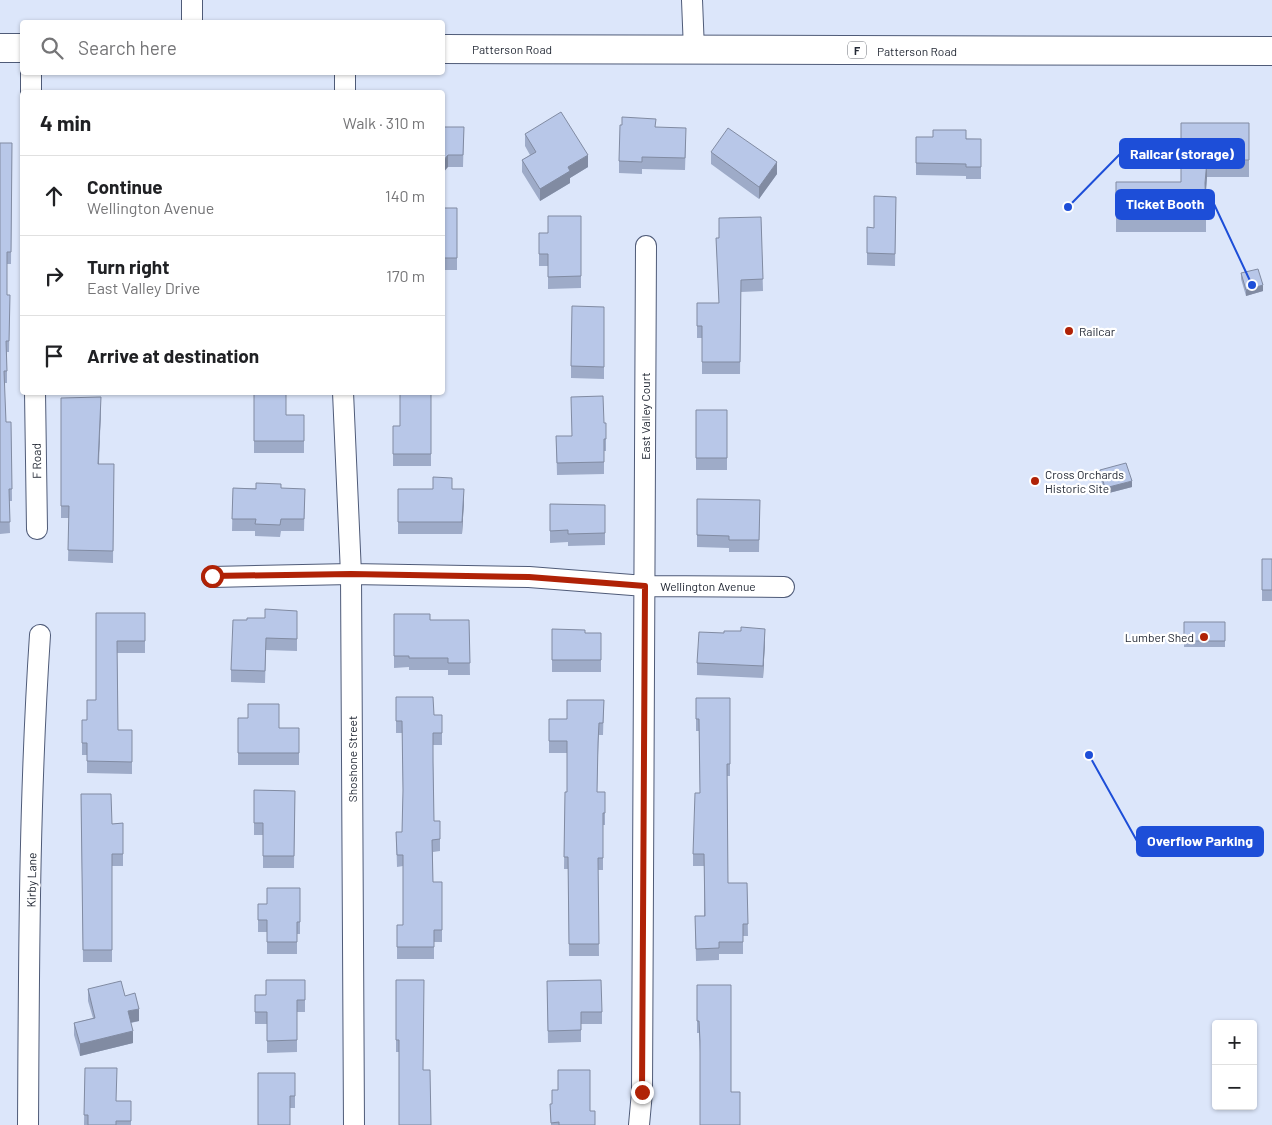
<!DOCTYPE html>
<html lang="en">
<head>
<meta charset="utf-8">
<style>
  body { margin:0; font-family:Barlow,sans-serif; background:#f2f2f2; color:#202124 }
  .controls { position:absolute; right:15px; bottom:15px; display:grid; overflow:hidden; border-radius:5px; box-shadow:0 1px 4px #0004 }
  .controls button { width:45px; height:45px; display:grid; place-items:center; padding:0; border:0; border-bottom:1px solid #e0e0e0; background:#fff; color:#202124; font:25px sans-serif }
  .stop { position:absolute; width:15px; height:15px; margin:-11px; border:4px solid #b02206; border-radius:50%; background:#fff }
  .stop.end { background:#b02206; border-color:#fff; box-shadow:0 1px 5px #0008 }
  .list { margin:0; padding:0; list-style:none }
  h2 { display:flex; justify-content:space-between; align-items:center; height:65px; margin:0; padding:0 20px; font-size:21px }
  h2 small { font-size:16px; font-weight:400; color:#757577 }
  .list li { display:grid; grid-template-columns:32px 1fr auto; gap:15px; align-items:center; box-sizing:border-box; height:80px; padding:0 20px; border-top:1px solid #e0e0e0 }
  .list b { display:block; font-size:19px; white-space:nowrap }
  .list p { margin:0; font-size:16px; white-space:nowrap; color:#757577 }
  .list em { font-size:16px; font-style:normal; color:#757577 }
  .icon { flex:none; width:28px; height:28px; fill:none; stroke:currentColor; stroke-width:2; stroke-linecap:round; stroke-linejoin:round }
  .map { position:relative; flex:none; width:1272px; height:1125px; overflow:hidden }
  .search { position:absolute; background:#fff; box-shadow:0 1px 4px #0004; left:20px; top:20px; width:425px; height:55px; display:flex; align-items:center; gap:12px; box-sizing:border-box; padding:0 18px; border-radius:5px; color:#757577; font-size:19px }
  .panel { position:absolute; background:#fff; box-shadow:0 1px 4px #0004; left:20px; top:90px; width:425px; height:305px; border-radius:5px }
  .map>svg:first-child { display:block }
</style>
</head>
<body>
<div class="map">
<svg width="1272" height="1125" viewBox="0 0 1272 1125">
  <rect width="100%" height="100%" fill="#dce6fa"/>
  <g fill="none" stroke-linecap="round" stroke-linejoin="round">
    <defs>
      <path id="minor" d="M692 0 694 50
        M192 22V0
        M31 72V92
        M345 92V72
        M35 392 37 529
        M343 392 351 574 354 1125
        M212 577 351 574 529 577 645 586 784 587
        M28 1125C29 962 29 798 40 635
        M639 1125 642 1092 646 246"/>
      <path id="primary" d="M0 48H22
        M442 49 1272 51"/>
    </defs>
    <use href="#minor" stroke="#4f5b78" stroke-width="22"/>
    <use href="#primary" stroke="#4f5b78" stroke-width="30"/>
    <use href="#minor" stroke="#fff" stroke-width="20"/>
    <use href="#primary" stroke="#fff" stroke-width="28"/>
  </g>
  <path fill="#9eabc8" d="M1249 123V177H1207L1206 195V232H1116V182H1181Z
    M442 127H464L463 167H448Z
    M656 127 686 140 685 170 642 169V174L619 173V161Z
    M525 134 588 167 570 178V183L540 201 522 172V160L530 155 525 146Z
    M916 137 981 139V179H966V176L916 175Z
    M0 143H12L11 264H7V295H10L9 352H7V383H4L6 422H11L12 501H9L10 533 0 534Z
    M711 152 777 174 759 199 711 164Z
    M896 197 895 266 867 265V227L874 228Z
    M442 208H457V270H442Z
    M581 216V288L548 289V266H539V233H548Z
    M761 217 763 291 741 292 740 374H702V338H697V303H719L716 238H719Z
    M1241 273 1263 291 1246 296 1241 279Z
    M604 307V379L571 378V366Z
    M254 392 286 415H304V453H254Z
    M431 392V466H393V426H400Z
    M61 398 101 409 99 464H114L113 563 68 561 69 518H61Z
    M696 410H727V470H696Z
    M604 423H606V451H604V474L557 475 556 436H572Z
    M1100 470 1132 487 1105 494 1100 476Z
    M233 488 305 489 304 531H281L280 537 255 536V531H232Z
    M398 489H452L464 501 462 534H398Z
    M760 500 759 552H729V548L697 547V535Z
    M550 504 605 505V545L568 546V542L550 543Z
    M1262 559H1272V601H1262Z
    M297 611V651L266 650 265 683 231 682V670L247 620 265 618Z
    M96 613H145V653H117L118 730H132V774L87 773V755H82V720H87L96 700Z
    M394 614 430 620H469L470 675H448V670H409V667L394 668Z
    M1184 622H1225V647H1184Z
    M552 629 585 633H601V672H552Z
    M724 633 765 641 763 678 697 675V663Z
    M396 697 434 715 442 733V745H433L434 821H440V851L433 852V882H442V942H434V959H397V925H403V866L397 867 396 832H402L403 794 402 733H396Z
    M696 698H730V776H727L728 883H747L748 936H743V954H719V960L696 961 695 916H704V866H693V854L700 793 699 731H696Z
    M604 700 603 735H599L598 755 597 792H605V825H603V870H598L599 956H569L568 869H564L565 792H567V753H549V719H567Z
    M238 718 279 728H299V765H238Z
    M254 790 295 791 294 868H263V835H254Z
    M81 794 112 824 123 823V866H112V962H83Z
    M300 888V934H297V954H267V932H258V904H267Z
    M305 980V1012H297V1052L267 1053V1024H255V995H266Z
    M396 980 423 1070 431 1125 399 1052H396Z
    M547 981 602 1012V1024H581V1042L548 1043Z
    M697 985H731L700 1053 699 1033H697Z
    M88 989 139 1021 131 1023 133 1043 80 1056 74 1035V1023L93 1018 88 1001Z
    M85 1068 116 1101H131V1125H84Z
    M295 1073V1108H290L258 1125Z
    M550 1104 590 1111 595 1125H551Z"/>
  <path fill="#818ba2" d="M448 155V167L442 174V162Z
    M588 155V167L570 178V183L540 201V189L568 167Z
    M1207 160V177L1205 199V183Z
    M777 162V174L759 199V187Z
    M1263 285V291L1246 296V290Z
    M101 397V409L98 475V464Z
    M1132 481V487L1105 494V488Z
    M464 489V501L462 534V522Z
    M765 629V641L763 678V666Z
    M139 1009V1021L128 1023V1011Z
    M133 1031V1043L80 1056V1044Z"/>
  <path fill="#b8c7e8" stroke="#818ba2" d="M561 112 588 155 568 167 570 171 540 189 522 160 536 152 525 134Z
    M622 117 656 119 655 127 686 128 685 158 642 157V162L619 161 620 125H622Z
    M1181 123H1249V160H1207L1205 183 1206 215H1116V182H1181Z
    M442 127H464L463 155H448L442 162Z
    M728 128 777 162 759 187 711 152Z
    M933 130H966V139H981V167H966V164L916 163V137H933Z
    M0 143H12L11 252H7V295H10L9 341H6L7 371H4L6 422H11L12 489H9L10 522H0Z
    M874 196 896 197 895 254 867 253V227L874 228Z
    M442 208H457V258H442Z
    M548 216H581V276L548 277V254H539V233H548Z
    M761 217 763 279 741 280 740 362H702V326H697V303H719L716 238H719V218Z
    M1258 269 1263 285 1246 290 1241 273Z
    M572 306 604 307V367L571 366Z
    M254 392H286V415H304V441H254Z
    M400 392H431V454H393V426H400Z
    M603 396 604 423H606V439H604V462L557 463 556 436H572L571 397Z
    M101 397 98 464H114L113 551 68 550 69 506H61V398Z
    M696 410H727V458H696Z
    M1126 463 1132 481 1105 488 1100 470Z
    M433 477 452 478V489H464L462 522H398V489H433Z
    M256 483 281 484V488L305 489 304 519H281L280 525 255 524 256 519H232L233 488 256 489Z
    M697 499 760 500 759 540H729V536L697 535Z
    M550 504 605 505V533L568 534V530L550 531Z
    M1262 559H1272V590H1262Z
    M265 609 297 611V639L266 638 265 671 231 670 233 620H247V618H265Z
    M96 613H145V641H117L118 730H132V762L87 761V743H82V720H87V700H96Z
    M394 614H430V620H469L470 663H448V658H409V656H394Z
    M1184 622H1225V641H1184Z
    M741 627 765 629 763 666 697 663 699 632 724 633V631H741Z
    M552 629 585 630V633H601V660H552Z
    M396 697H433L434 715H442V733H433V762L434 821H440V839L432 840 433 882H442V930H434V947H397V925H403V855H397L396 832H402L403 790 402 721H396Z
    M696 698H730V764H727L728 883H747L748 924H743V942H719V948L696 949 695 916H705L704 854H693L695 793H700L699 719H696Z
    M567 700H604L603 723H599L598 743 597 792H605V813H603V858H598L599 944H569L568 857H564L565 792H567V741H549V719H567Z
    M248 704H279V728H299V753H238V718H248Z
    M254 790 295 791 294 856H263V823H254Z
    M81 794H111L112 824 123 823V854H112V950H83Z
    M267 888H300V922H297V942H267V920H258V904H267Z
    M266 980H305V1000H297V1040L267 1041V1012H255V995H266Z
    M396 980H424L423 1070H430L431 1125H399V1040H396Z
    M601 980 602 1012H581V1030L548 1031 547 981Z
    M121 981 125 996 135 993 139 1009 128 1011 133 1031 80 1044 74 1023 95 1018 88 989Z
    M697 985H731V1092H740V1125H700V1041L699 1021H697Z
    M85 1068H117L116 1101H131V1121H116V1125H88V1115H84Z
    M558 1070H590V1111H595V1125H559V1122L551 1123 550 1104H552V1090H558Z
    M258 1073H295V1096H290V1125H258Z"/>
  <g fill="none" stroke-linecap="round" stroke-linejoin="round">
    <path stroke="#b02206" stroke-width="6" d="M212 576 351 574 529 577 645 586 642 1092"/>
  </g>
  <g fill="#b02206" stroke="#fff" stroke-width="2">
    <circle cx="1069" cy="331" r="5"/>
    <circle cx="1035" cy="481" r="5"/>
    <circle cx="1204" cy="637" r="5"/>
  </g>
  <g text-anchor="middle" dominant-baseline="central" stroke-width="4.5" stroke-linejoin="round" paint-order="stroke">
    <rect fill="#fff" stroke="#666a72" stroke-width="1" x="848" y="41.5" width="18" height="17" rx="4"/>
    <g font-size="11" font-weight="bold" fill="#242a36">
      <text x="857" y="50">F</text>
    </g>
    <g font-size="12" fill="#242a36" stroke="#fff">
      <text x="512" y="49">Patterson Road</text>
      <text x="917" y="51">Patterson Road</text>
      <text transform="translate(645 416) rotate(-90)">East Valley Court</text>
      <text transform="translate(36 461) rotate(-91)">F Road</text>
      <text x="708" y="586">Wellington Avenue</text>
      <text transform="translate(352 759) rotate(-90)">Shoshone Street</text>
      <text transform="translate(31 880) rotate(-89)">Kirby Lane</text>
    </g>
    <g font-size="12" fill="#242a36" stroke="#fff" text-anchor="start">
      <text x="1079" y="331">Railcar</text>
      <text x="1045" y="474">Cross Orchards<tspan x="1045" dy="14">Historic Site</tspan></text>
      <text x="1194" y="637" text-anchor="end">Lumber Shed</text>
    </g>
  </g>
  <path fill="none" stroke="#1d4ed8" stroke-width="2" d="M1068 207L1120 154M1252 285L1214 204M1089 755L1137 841"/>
  <g fill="#1d4ed8" stroke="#fff" stroke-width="2">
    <circle cx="1068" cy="207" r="5"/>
    <circle cx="1252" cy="285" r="5"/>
    <circle cx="1089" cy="755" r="5"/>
  </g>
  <g fill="#1d4ed8" stroke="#1d4ed8" stroke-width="2">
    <rect x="1120" y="139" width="124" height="29" rx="5"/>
    <rect x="1116" y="190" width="98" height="29" rx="5"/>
    <rect x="1137" y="827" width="126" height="29" rx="5"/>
  </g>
  <g font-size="14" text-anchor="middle" font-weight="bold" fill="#fff">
    <text x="1182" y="159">Railcar (storage)</text>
    <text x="1165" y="209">Ticket Booth</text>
    <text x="1200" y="846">Overflow Parking</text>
  </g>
</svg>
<div class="controls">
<button>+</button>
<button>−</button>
</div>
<div class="stop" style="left:212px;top:576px"></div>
<div class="stop end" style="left:642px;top:1092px"></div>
<div class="search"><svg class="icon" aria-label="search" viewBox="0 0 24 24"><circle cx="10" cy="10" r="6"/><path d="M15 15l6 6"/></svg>Search here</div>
<section class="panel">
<h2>4 min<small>Walk · 310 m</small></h2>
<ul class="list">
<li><svg class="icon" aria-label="ahead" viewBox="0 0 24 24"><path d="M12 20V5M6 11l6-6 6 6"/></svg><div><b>Continue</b><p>Wellington Avenue</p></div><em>140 m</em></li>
<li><svg class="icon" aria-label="right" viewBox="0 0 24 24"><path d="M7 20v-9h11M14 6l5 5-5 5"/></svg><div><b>Turn right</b><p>East Valley Drive</p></div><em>170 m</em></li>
<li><svg class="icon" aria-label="arrive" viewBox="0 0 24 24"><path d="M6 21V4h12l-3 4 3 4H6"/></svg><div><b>Arrive at destination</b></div></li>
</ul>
</section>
</div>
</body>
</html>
